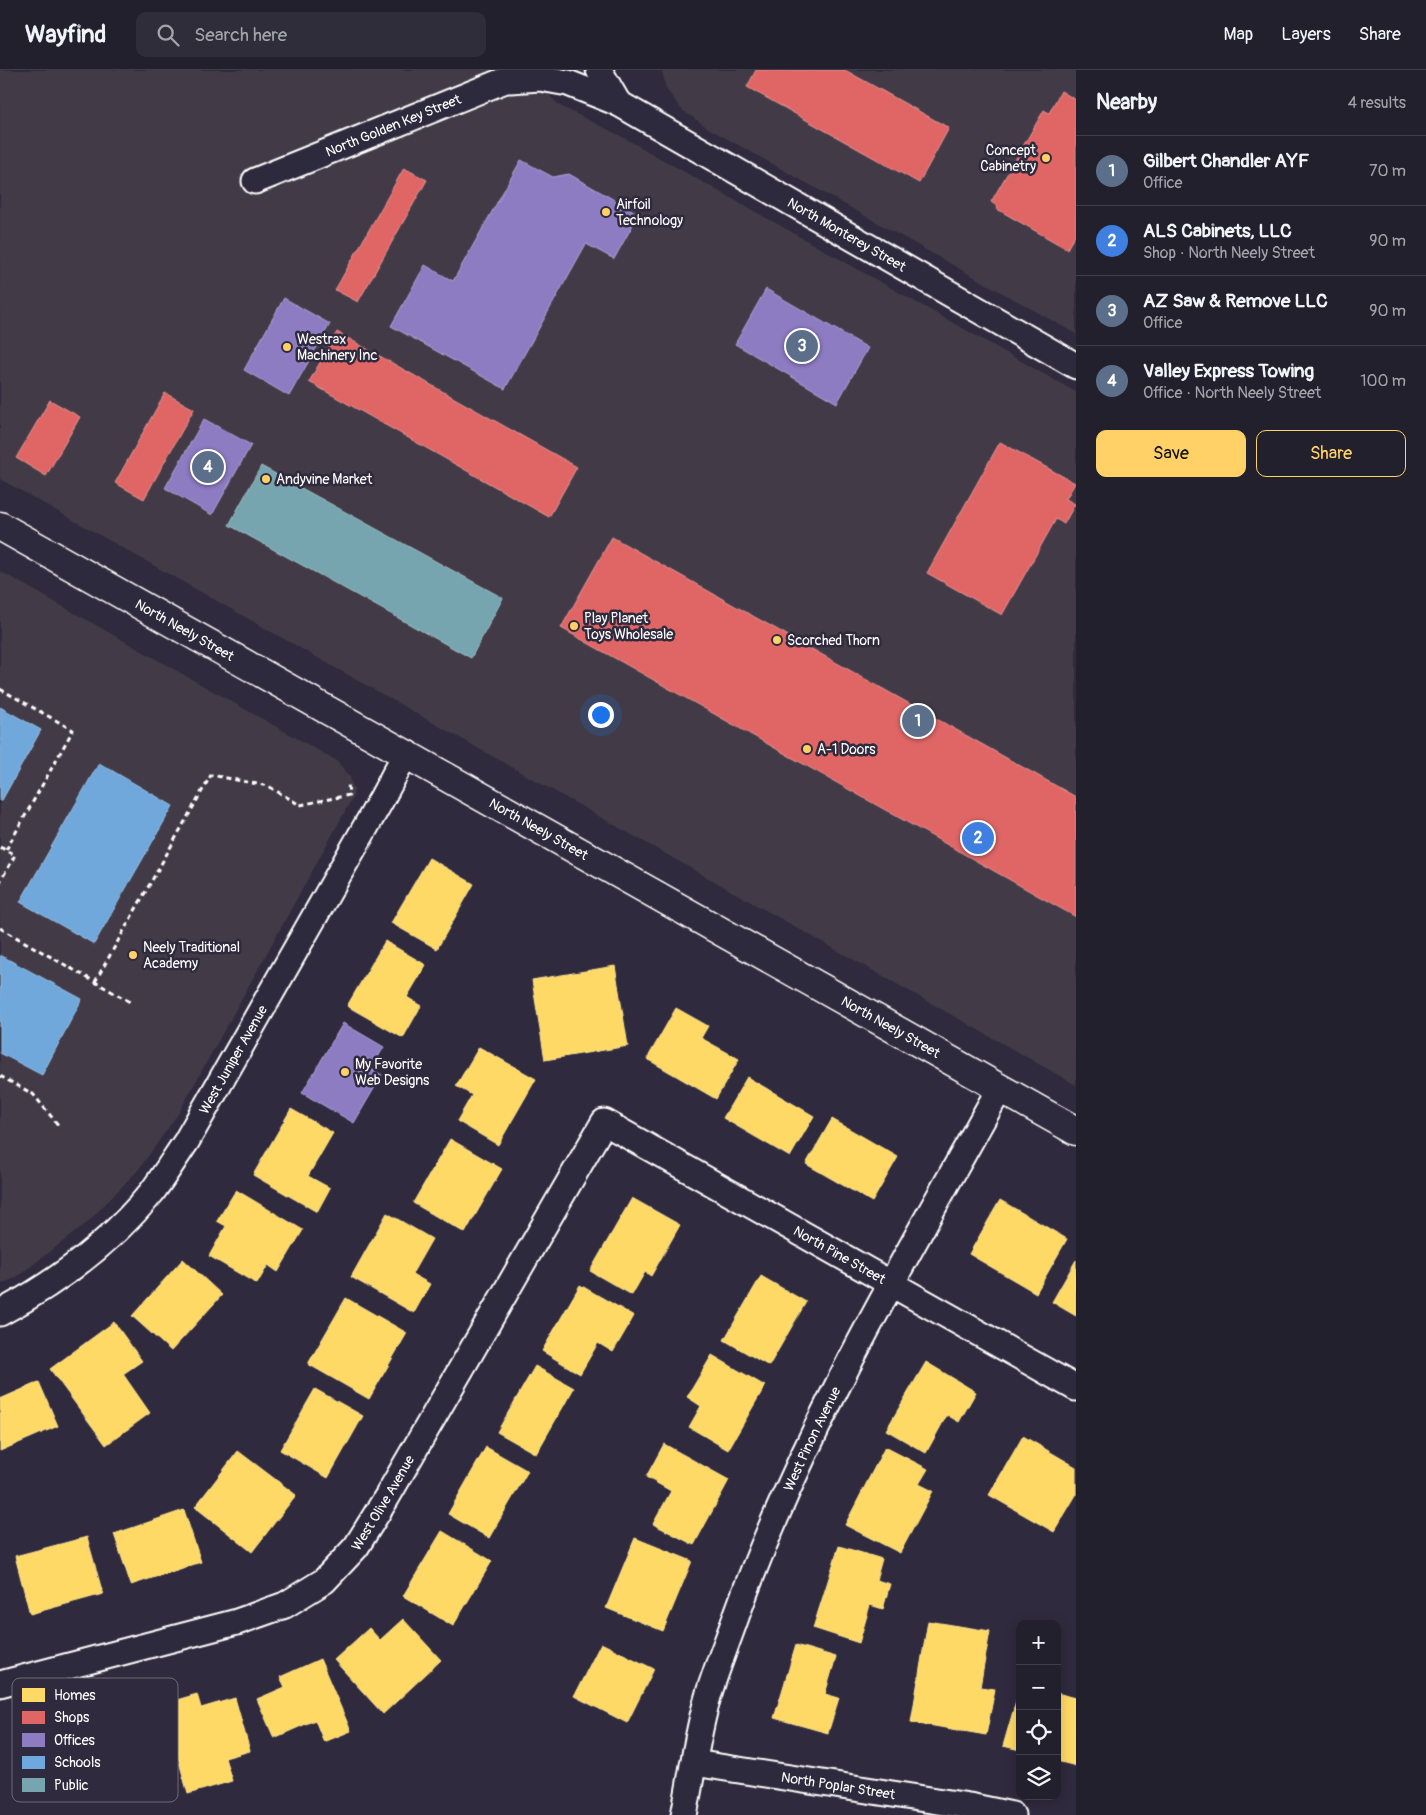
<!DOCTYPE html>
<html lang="en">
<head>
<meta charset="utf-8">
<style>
  body { margin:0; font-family:Pangolin,sans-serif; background:#2f2d3a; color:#f1f3f6 }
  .controls { position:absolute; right:15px; bottom:15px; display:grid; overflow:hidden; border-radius:10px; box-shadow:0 2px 12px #0003 }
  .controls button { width:45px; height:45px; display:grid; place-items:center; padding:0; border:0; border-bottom:1px solid #403e4a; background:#23202e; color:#f1f3f6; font:25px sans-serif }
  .you { position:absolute; left:600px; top:644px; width:18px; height:18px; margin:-12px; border:4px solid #fff; border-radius:50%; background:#1a73e8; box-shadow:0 0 0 8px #1a73e833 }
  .badge { display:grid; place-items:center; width:32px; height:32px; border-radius:50%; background:#ffd166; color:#fff; font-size:16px; font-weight:700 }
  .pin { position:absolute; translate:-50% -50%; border:2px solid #fff; box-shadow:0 1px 5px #0006 }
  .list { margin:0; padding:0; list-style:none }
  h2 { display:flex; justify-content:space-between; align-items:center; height:65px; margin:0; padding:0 20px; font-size:21px }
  h2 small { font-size:16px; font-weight:400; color:#a3a3aa }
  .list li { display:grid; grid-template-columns:32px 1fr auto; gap:15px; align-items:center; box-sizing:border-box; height:70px; padding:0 20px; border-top:1px solid #403e4a }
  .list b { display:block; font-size:19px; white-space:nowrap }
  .list p { margin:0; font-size:16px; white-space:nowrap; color:#a3a3aa }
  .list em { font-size:16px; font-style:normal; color:#a3a3aa }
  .actions { display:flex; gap:10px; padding:15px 20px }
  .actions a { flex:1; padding:11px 0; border:1px solid #ffd166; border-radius:10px; text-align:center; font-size:18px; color:#ffd166 }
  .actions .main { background:#ffd166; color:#111 }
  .icon { flex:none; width:28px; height:28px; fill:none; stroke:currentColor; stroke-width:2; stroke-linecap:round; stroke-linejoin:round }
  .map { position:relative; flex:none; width:1076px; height:1745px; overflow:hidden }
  header { display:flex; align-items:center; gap:30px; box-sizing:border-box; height:70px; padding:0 25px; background:#23202e; border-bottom:1px solid #403e4a }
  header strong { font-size:24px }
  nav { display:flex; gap:28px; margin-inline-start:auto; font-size:18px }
  .search { width:350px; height:45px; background:#2f2d3a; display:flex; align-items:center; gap:12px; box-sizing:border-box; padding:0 18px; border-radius:10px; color:#a3a3aa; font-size:19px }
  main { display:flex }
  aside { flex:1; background:#23202e }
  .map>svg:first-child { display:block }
</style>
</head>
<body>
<header>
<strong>Wayfind</strong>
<div class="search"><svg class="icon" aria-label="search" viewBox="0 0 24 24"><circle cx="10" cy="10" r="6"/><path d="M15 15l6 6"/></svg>Search here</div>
<nav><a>Map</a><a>Layers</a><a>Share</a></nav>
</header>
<main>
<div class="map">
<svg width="1076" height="1745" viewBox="0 0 1076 1745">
  <rect width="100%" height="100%" fill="#2f2a3d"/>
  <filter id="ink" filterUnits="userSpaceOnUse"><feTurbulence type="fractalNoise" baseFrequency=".02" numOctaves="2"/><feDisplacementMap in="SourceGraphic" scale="10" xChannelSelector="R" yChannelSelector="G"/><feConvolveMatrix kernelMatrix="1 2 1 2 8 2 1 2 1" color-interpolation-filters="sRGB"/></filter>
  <g filter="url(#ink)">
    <path fill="#423a46" d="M0 0H524L560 36 619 65 1076 322V1015L0 409Z
      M662 0H1076V264L708 58 682 40 666 19Z
      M0 501 337 691 350 707 354 720 353 727 178 1044 139 1099 87 1153 17 1207 0 1215Z"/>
    <path fill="#ffd966" stroke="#ffe494" d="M429 788 474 814 437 879 391 853Z
      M385 871 426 895 407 927 421 936 403 968 347 936Z
      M615 896 628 976 545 990 532 910Z
      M676 938 708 956 701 968 739 989 716 1029 647 989Z
      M479 977 536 1009 498 1075 457 1051 472 1025 456 1016Z
      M747 1007 814 1046 790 1087 723 1048Z
      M291 1039 333 1063 308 1106 330 1118 317 1142 253 1105Z
      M832 1049 898 1087 872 1132 806 1094Z
      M450 1069 502 1099 465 1163 413 1133Z
      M236 1120 303 1160 278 1202 268 1195 257 1214 209 1186 226 1156 217 1151Z
      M632 1128 680 1155 651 1206 645 1202 632 1225 590 1201Z
      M1000 1130 1067 1169 1036 1223 969 1184Z
      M387 1143 432 1169 412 1204 430 1214 414 1243 351 1207Z
      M183 1189 222 1225 171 1281 132 1246Z
      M1076 1190V1246L1052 1232Z
      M761 1206 806 1232 769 1296 724 1270Z
      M580 1215 634 1246 613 1282 598 1273 580 1304 542 1281Z
      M346 1228 407 1263 369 1329 308 1294Z
      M114 1252 142 1291 123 1304 150 1343 106 1375 50 1299Z
      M712 1285 765 1316 728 1380 689 1357 701 1336 687 1327Z
      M926 1292 976 1322 959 1352 947 1345 926 1383 886 1360Z
      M535 1296 574 1318 536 1384 497 1362Z
      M39 1312 58 1356 0 1381V1329Z
      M315 1319 363 1346 328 1408 280 1380Z
      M1023 1366 1076 1397V1425L1054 1462 989 1425Z
      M664 1374 729 1410 694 1475 653 1454 671 1421 646 1407Z
      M486 1377 528 1401 489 1468 448 1444Z
      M885 1377 928 1399 919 1414 933 1421 900 1483 845 1455Z
      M238 1381 296 1425 252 1482 195 1437Z
      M184 1440 201 1492 131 1515 114 1464Z
      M442 1461 492 1491 453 1556 403 1526Z
      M87 1467 103 1524 30 1544 15 1486Z
      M635 1468 692 1491 663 1561 606 1538Z
      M839 1476 882 1489 876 1510 890 1514 883 1539 870 1535 859 1573 813 1558Z
      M403 1549 441 1590 383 1644 334 1590 369 1558 380 1570Z
      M928 1551 990 1561 980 1617 995 1619 986 1665 911 1652Z
      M601 1573 654 1599 627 1653 574 1626Z
      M796 1575 836 1587 825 1624 839 1628 828 1663 774 1648Z
      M320 1589 351 1661 324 1672 315 1650 274 1668 257 1629 285 1617 280 1607Z
      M1020 1617V1680L1003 1676Z
      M1057 1623 1076 1628V1696L1057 1691Z
      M197 1624 201 1638 235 1628 250 1681 225 1688 232 1711 188 1724 163 1634Z"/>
    <path fill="#e06666" stroke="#e99494" d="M756 0H845L949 58 919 113 747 17Z
      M1061 21 1076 30V163L1067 179 997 139 998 137 991 132 1044 40 1049 43Z
      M404 98 427 110 358 232 335 220Z
      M337 262 577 397 549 447 309 312Z
      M165 323 194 339 144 429 115 413Z
      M50 330 80 347 46 406 16 388Z
      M1000 372 1075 413 1066 429 1075 434 1064 454 1056 449 1002 545 927 503Z
      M612 467 1076 727V847L561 558Z"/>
    <path fill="#8e7cc3" stroke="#b0a3d5" d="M521 90 553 107 569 104 639 144 614 189 586 174 505 319 391 256 425 195 453 211Z
      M766 219 868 278 837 333 735 274Z
      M284 228 330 254 289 326 244 300Z
      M204 349 251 375 212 445 165 418Z
      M343 953 384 977 371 999 382 1005 354 1053 302 1023Z"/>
    <path fill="#6fa8dc" stroke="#9ac2e6" d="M0 637 41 660 1 732 0 731Z
      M99 693 173 736 94 874 20 832Z
      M0 885 82 929 42 1005 0 983Z"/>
    <path fill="#76a5af" stroke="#9fc0c7" d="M261 396 503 528 471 588 229 455Z"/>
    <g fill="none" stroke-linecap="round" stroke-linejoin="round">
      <defs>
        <g id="minor">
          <path id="s1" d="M599 0 618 33 1076 296"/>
          <path d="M510 10 540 8 568 13 618 33"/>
          <path id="s2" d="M255 111 530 0"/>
          <path id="s3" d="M0 1243C58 1212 110 1173 152 1122 164 1106 175 1088 186 1072L381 730 406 683"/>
          <path id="s4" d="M0 1614 237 1552 285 1535 324 1511 356 1477 387 1427 604 1052 1076 1318"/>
          <path id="s5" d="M694 1693 969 1736 1012 1745"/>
          <path id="s6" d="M684 1745C692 1705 697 1663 709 1623 717 1597 728 1570 737 1544 804 1359 905 1189 1000 1018"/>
        </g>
        <g id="tertiary">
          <path id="s7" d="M0 456 1076 1061"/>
        </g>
      </defs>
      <use href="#minor" stroke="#fff" stroke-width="29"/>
      <use href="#tertiary" stroke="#fff" stroke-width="31"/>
      <path stroke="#fff" stroke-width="3" stroke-dasharray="5 4" stroke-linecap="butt" d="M0 619 73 660 6 780
        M0 777 15 785 0 812
        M0 858 132 933
        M95 912 211 705 268 716 300 735 349 725 348 713
        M0 1006 33 1024 59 1056"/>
      <use href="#minor" stroke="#2f2a3d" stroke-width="25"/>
      <use href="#tertiary" stroke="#2f2a3d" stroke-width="28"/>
    </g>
  </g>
  <g fill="#ffd166" stroke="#2f2a3d" stroke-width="2">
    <circle cx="1046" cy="88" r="5"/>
    <circle cx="606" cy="142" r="5"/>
    <circle cx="287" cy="277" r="5"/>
    <circle cx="266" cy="409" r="5"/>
    <circle cx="574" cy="556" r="5"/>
    <circle cx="777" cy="570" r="5"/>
    <circle cx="807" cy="679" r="5"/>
    <circle cx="133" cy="885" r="5"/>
    <circle cx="345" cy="1002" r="5"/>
  </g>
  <g text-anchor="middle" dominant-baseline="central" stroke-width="5" stroke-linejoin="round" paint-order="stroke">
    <g font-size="14" fill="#fff" stroke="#2f2a3d">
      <text stroke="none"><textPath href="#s2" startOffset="149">North Golden Key Street</textPath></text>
      <text stroke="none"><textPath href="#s1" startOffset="302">North Monterey Street</textPath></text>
      <text stroke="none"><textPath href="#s7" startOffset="212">North Neely Street</textPath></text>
      <text stroke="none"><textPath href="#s7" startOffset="618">North Neely Street</textPath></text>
      <text stroke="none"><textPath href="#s7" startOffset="1022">North Neely Street</textPath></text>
      <text stroke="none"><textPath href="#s3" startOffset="351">West Juniper Avenue</textPath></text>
      <text stroke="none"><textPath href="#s4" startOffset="1151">North Pine Street</textPath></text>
      <text stroke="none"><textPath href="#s6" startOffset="399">West Pinon Avenue</textPath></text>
      <text stroke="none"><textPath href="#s4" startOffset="440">West Olive Avenue</textPath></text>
      <text stroke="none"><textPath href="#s5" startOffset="146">North Poplar Street</textPath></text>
    </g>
    <g font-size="14" fill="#fff" stroke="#2f2a3d" text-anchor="start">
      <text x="1036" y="80" text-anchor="end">Concept<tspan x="1036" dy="16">Cabinetry</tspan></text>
      <text x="616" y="134">Airfoil<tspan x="616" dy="16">Technology</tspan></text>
      <text x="297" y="269">Westrax<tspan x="297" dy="16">Machinery Inc</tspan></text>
      <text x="276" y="409">Andyvine Market</text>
      <text x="584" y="548">Play Planet<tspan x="584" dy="16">Toys Wholesale</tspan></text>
      <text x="787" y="570">Scorched Thorn</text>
      <text x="817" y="679">A-1 Doors</text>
      <text x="143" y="877">Neely Traditional<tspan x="143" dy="16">Academy</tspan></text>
      <text x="355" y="994">My Favorite<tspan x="355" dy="16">Web Designs</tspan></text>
    </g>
  </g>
  <rect x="12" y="1608" width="166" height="124" rx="8" fill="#2f2a3d" stroke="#6d6a77" stroke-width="1"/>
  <rect x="22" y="1618" width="23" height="14" fill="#ffd966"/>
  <rect x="22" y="1641" width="23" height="13" fill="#e06666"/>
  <rect x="22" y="1663" width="23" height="14" fill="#8e7cc3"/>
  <rect x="22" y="1686" width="23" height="13" fill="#6fa8dc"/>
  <rect x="22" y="1708" width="23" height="14" fill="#76a5af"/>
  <g font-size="14" fill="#fff">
    <text x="54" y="1630">Homes</text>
    <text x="54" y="1652">Shops</text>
    <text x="54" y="1675">Offices</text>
    <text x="54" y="1697">Schools</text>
    <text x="54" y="1720">Public</text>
  </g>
</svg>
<div class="controls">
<button>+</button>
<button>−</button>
<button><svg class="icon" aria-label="locate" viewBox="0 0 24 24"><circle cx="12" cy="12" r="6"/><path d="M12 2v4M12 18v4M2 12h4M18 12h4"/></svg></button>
<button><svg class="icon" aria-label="layers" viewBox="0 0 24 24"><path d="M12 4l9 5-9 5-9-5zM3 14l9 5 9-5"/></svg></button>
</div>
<div class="you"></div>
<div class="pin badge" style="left:918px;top:651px;background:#5c6f8a">1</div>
<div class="pin badge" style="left:978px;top:768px;background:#3f7fe0">2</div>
<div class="pin badge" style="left:802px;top:276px;background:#5c6f8a">3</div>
<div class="pin badge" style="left:208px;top:397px;background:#5c6f8a">4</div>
</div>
<aside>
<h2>Nearby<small>4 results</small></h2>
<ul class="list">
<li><span class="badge" style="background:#5c6f8a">1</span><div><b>Gilbert Chandler AYF</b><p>Office</p></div><em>70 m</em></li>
<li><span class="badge" style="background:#3f7fe0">2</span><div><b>ALS Cabinets, LLC</b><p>Shop · North Neely Street</p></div><em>90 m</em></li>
<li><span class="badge" style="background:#5c6f8a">3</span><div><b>AZ Saw &amp; Remove LLC</b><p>Office</p></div><em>90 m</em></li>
<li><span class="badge" style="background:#5c6f8a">4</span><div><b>Valley Express Towing</b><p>Office · North Neely Street</p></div><em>100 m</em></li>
</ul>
<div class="actions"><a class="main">Save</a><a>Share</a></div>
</aside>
</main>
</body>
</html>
